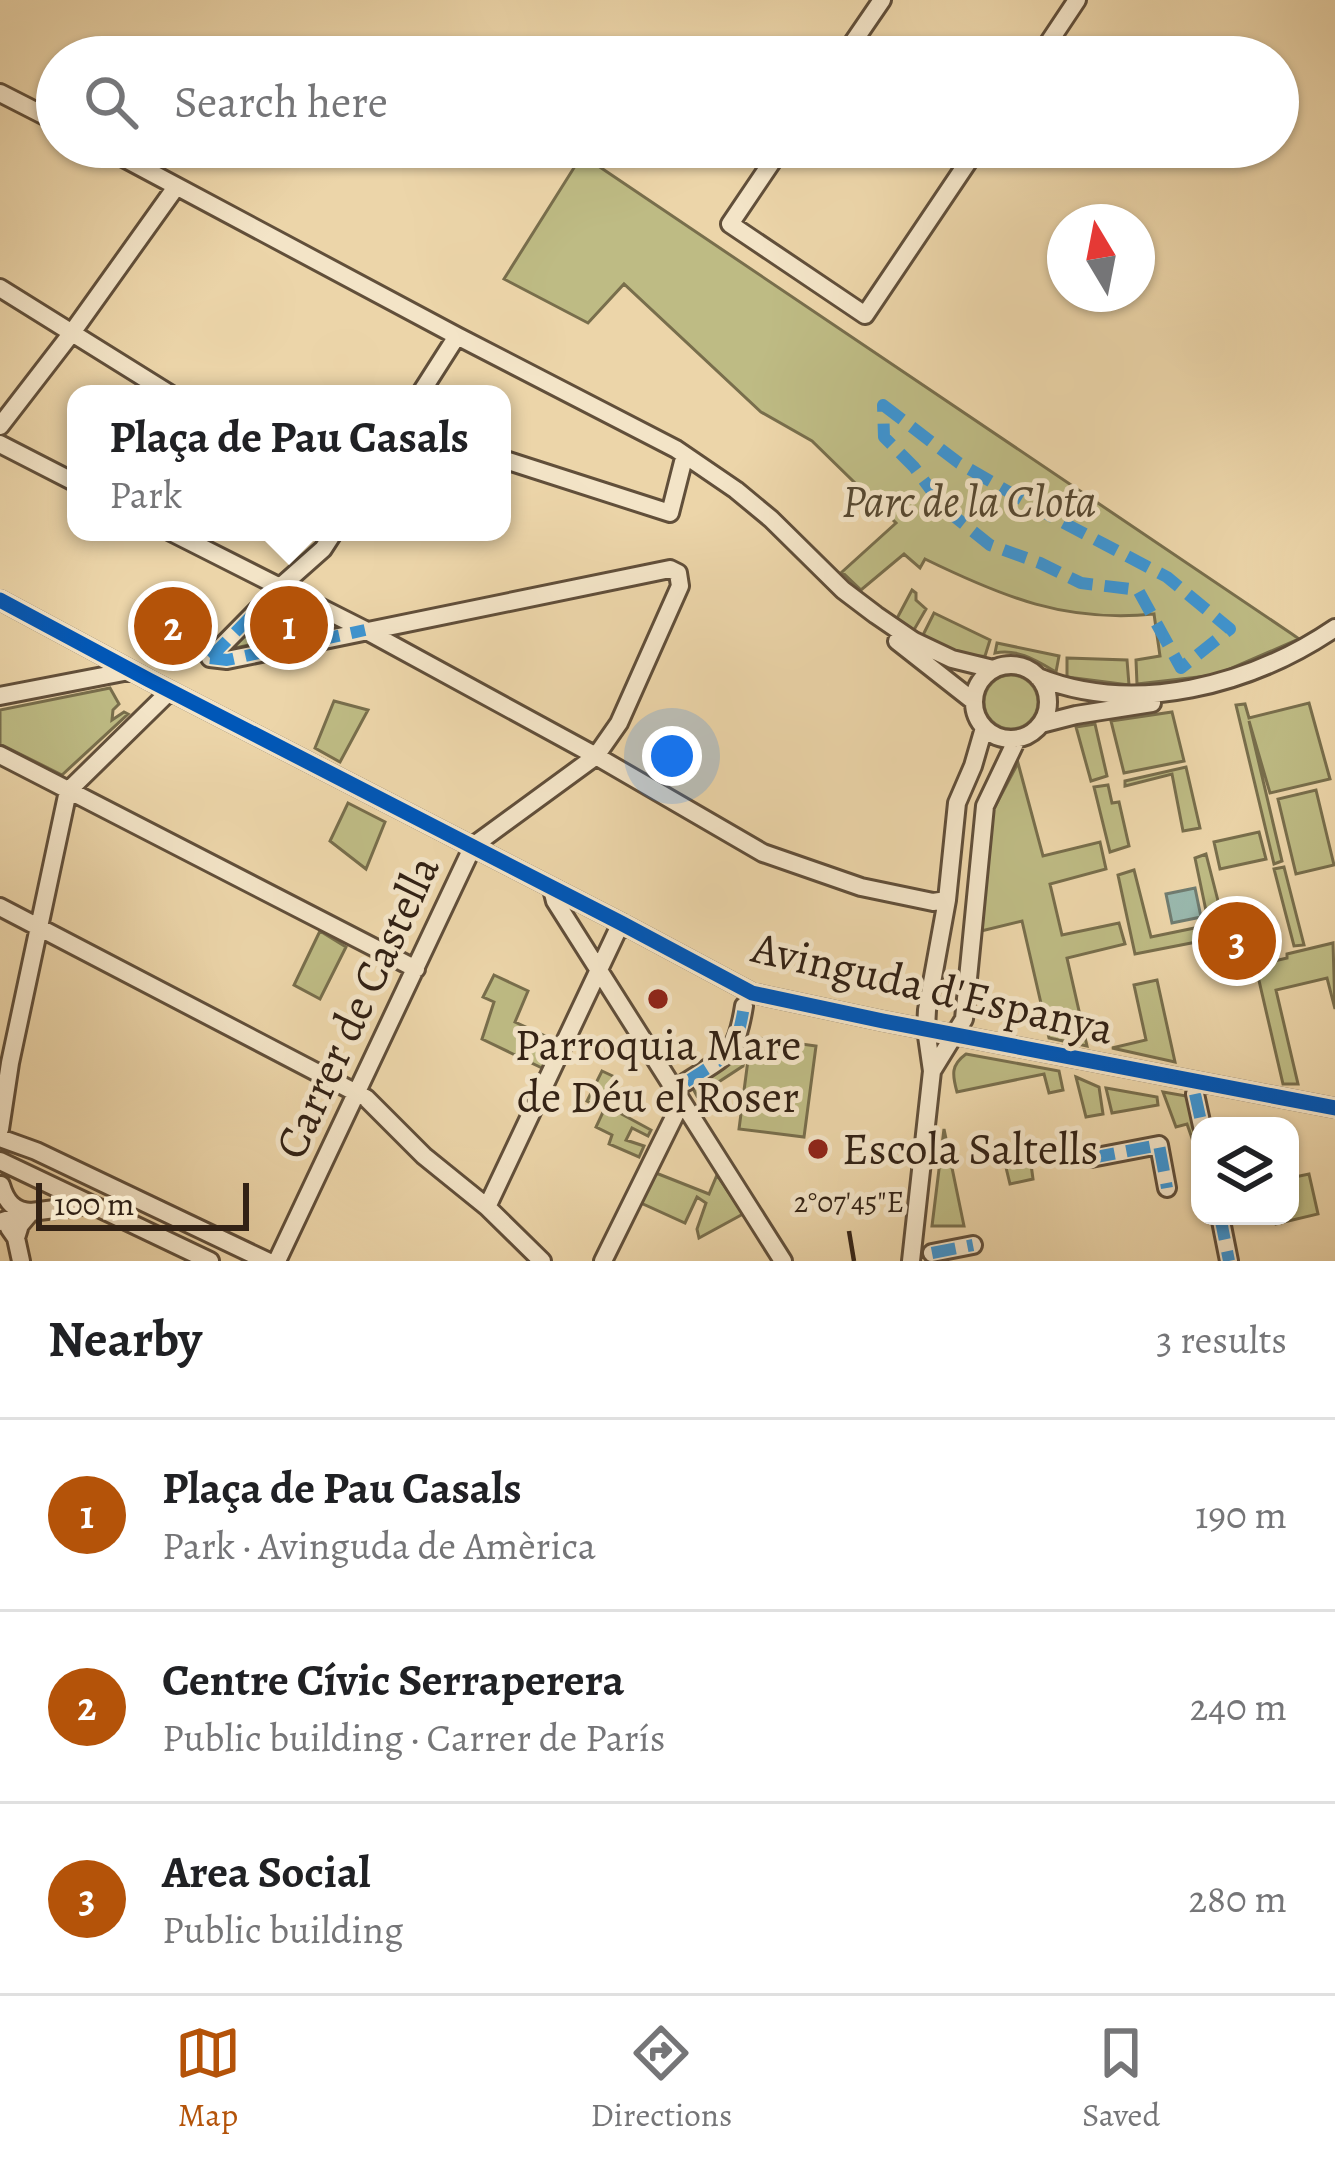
<!DOCTYPE html>
<html lang="en">
<head>
<meta charset="utf-8">
<style>
  body { margin:0; font-family:Alegreya,serif; background:#f2f2f2; color:#202124 }
  .controls { position:absolute; right:36px; bottom:36px; display:grid; overflow:hidden; border-radius:24px; box-shadow:0 3px 9px #0004 }
  .controls button { width:108px; height:108px; display:grid; place-items:center; padding:0; border:0; border-bottom:3px solid #e0e0e0; background:#fff; color:#202124; font:60px sans-serif }
  .compass { position:absolute; left:1047px; top:204px; width:108px; height:108px; border-radius:50%; background:#fff; box-shadow:0 3px 9px #0004; rotate:350deg }
  .scale { position:absolute; left:36px; bottom:30px; width:213px; box-sizing:border-box; padding-left:12px; border:6px solid #332215; border-top:0; font-size:33px; line-height:42px; white-space:nowrap; color:#332215; -webkit-text-stroke:9px #f3e4c7; paint-order:stroke }
  .you { position:absolute; left:672px; top:756px; width:42px; height:42px; margin:-30px; border:9px solid #fff; border-radius:50%; background:#1a73e8; box-shadow:0 0 0 18px #1a73e833 }
  .badge { display:grid; place-items:center; width:78px; height:78px; border-radius:50%; background:#b45309; color:#fff; font-size:39px; font-weight:700 }
  .pin { position:absolute; translate:-50% -50%; border:6px solid #fff; box-shadow:0 3px 12px #0006 }
  .popup { position:absolute; left:67px; top:385px; width:444px; height:156px; box-sizing:border-box; display:grid; place-content:center; border-radius:24px; background:#fff; filter:drop-shadow(0 3px 9px #0005); font-size:39px; white-space:nowrap; color:#757577 }
  .popup b { font-size:45px; color:#202124 }
  .popup::after { content:''; position:absolute; left:50%; top:100%; margin-left:-24px; border:24px solid transparent; border-top-color:#fff }
  .list { margin:0; padding:0; list-style:none }
  h2 { display:flex; justify-content:space-between; align-items:center; height:156px; margin:0; padding:0 48px; font-size:51px }
  h2 small { font-size:39px; font-weight:400; color:#757577 }
  .list li { display:grid; grid-template-columns:78px 1fr auto; gap:36px; align-items:center; box-sizing:border-box; height:192px; padding:0 48px; border-top:3px solid #e0e0e0 }
  .list b { display:block; font-size:45px; white-space:nowrap }
  .list p { margin:0; font-size:39px; white-space:nowrap; color:#757577 }
  .list em { font-size:39px; font-style:normal; color:#757577 }
  .icon { flex:none; width:66px; height:66px; fill:none; stroke:currentColor; stroke-width:2; stroke-linecap:round; stroke-linejoin:round }
  .map { position:relative; flex:none; width:1335px; height:1261px; overflow:hidden }
  .search { position:absolute; background:#fff; box-shadow:0 3px 9px #0004; left:36px; right:36px; top:36px; height:132px; display:flex; align-items:center; gap:30px; box-sizing:border-box; padding:0 42px; border-radius:66px; color:#757577; font-size:45px }
  .sheet { height:732px; background:#fff }
  nav { display:flex; justify-content:space-around; align-items:center; box-sizing:border-box; height:168px; border-top:3px solid #e0e0e0; background:#fff; font-size:33px; color:#757577 }
  nav a { display:grid; justify-items:center; gap:6px }
  nav .on { color:#b45309 }
  .map>svg:first-child { display:block }
</style>
</head>
<body>
<div class="map">
<svg width="1335" height="1261" viewBox="0 0 1335 1261">
  <rect width="100%" height="100%" fill="#ecd5a9"/>
  <filter id="stains"><feTurbulence type="fractalNoise" baseFrequency=".00167" numOctaves="4"/><feColorMatrix values="0 0 0 0 .2 0 0 0 0 .09 0 0 0 0 .02 0 0 0 .5 -.17"/></filter>
  <radialGradient id="worn" r=".72"><stop offset=".6" stop-color="#630" stop-opacity="0"/><stop offset="1" stop-color="#630" stop-opacity=".3"/></radialGradient>
  <path fill="#bebb84" stroke="#786e4c" stroke-width="3" d="M582 155 1292 634 1299 639 1216 675 1137 684 1136 660 1160 656 1154 614C1066 623 1003 597 925 559L920 568 904 554 861 590 842 572 896 523 812 441 761 412 624 284 588 323 504 279Z
    M912 590 916 593V600L926 609 911 635 894 624Z
    M282 599 329 623 330 628 235 648 232 643 275 600Z
    M934 613 990 640 985 656 966 657 921 639Z
    M997 643 1059 656 1056 672C1037 661 1017 648 995 653Z
    M1067 658 1127 660 1129 685 1067 677Z
    M984 702a27 27 0 1 1 54 0a27 27 0 1 1-54 0Z
    M110 688 119 704 113 710 112 720 124 712 128 714 62 775 0 744V710Z
    M334 701 368 710 340 762 315 748Z
    M1309 703 1330 779 1270 793 1249 721 1282 861 1274 864 1236 705 1245 704 1249 718Z
    M1172 712 1184 761 1124 773 1111 721Z
    M1095 724 1107 776 1091 781 1076 727Z
    M1018 763 1043 856 1100 842 1106 869 1050 884 1062 935 1119 923 1125 944 1067 958 1087 1046 1049 1038 1022 921 977 932 990 816Z
    M1186 767 1200 828 1183 831 1172 774 1125 786V781Z
    M1108 785 1112 803 1119 802 1129 846 1110 852 1094 787Z
    M1316 790 1334 865 1296 874 1278 799Z
    M348 803 385 822 366 869 330 841Z
    M1259 832 1266 859 1220 869 1214 842Z
    M1206 854 1227 936 1135 954 1118 875 1134 870 1151 937 1209 925 1195 858Z
    M1284 867 1304 945 1294 946 1274 869Z
    M320 931 346 947 320 999 294 985Z
    M1333 943 1335 1009 1327 978 1276 990 1298 1084H1283L1257 972 1238 975 1235 970 1287 958V954Z
    M494 975 528 991 515 1022 554 1040 542 1068 482 1039 494 1002 483 997Z
    M1157 980 1175 1062 1112 1048 1146 1040 1134 985Z
    M751 1037 816 1046 804 1137 739 1129Z
    M747 1039 743 1066 697 1096 689 1081 736 1053Z
    M966 1054 1059 1071 1063 1090 1049 1093 1044 1074 957 1092C952 1074 951 1065 966 1054Z
    M602 1071 619 1079 607 1106 651 1130 648 1136 632 1128 626 1140 644 1146 639 1157 609 1144 612 1135 596 1127 604 1110 587 1101Z
    M1076 1077 1099 1087 1103 1114 1086 1117Z
    M1106 1088 1157 1097 1158 1105 1112 1113Z
    M1163 1092 1192 1097 1200 1140 1193 1141 1187 1124 1176 1127Z
    M944 1129 964 1226H932Z
    M1028 1142 1033 1179 1010 1184 1001 1147Z
    M656 1173 709 1194 717 1175 743 1214 699 1238 697 1229 706 1203 697 1197 685 1223 641 1203Z
    M1309 1174 1318 1214 1276 1224 1274 1216H1290V1178Z"/>
  <path fill="#99b8ad" stroke="#707c70" stroke-width="3" d="M1195 888 1201 917 1172 923 1166 894Z"/>
  <g fill="none" stroke-linecap="round" stroke-linejoin="round">
    <defs>
      <path id="minor" d="M843 57 882 0
        M1039 57 1077 0
        M0 93 57 122
        M103 147 457 336 676 449 736 490 771 519 843 590 876 615 914 641 952 659 993 669
        M782 147 730 224 865 315 978 147
        M0 288 170 394
        M420 394 457 336
        M0 426 71 334 176 187
        M0 444 76 483
        M502 459 670 513 683 462
        M171 532 365 630 596 756 763 853 861 887 933 902 947 900
        M0 600 149 680 621 923 752 993 883 1021 1335 1108
        M897 641 972 700
        M210 658 227 660 670 569 678 573 680 586 619 723 596 756 473 846 277 1261
        M210 658 279 588 323 549 334 532
        M974 702a37 37 0 1 1 74 0a37 37 0 1 1-74 0Z
        M1038 677C1135 716 1251 685 1335 628
        M0 696 129 671
        M1041 724 1076 715 1152 703
        M0 755 416 969
        M552 889 555 901 783 1261
        M0 907 366 1098 424 1156 487 1207 542 1261
        M932 1071 964 1019 985 806 1017 739
        M686 1082C727 1055 736 1057 744 1006
        M1195 1094 1202 1126
        M0 1129 10 1063 68 791 170 691
        M0 1138 36 1151 267 1261
        M1091 1158 1159 1145 1167 1188
        M0 1161 210 1261
        M1 1185C6 1202 14 1211 31 1212L20 1225 16 1238
        M487 1207 621 923
        M1220 1216 1229 1261
        M0 1222 31 1212 87 1205
        M9 1228 16 1238 21 1261
        M932 1253 973 1245
        M603 1261 681 1103
        M911 1261 932 1071 926 1029 927 1010 947 900 957 803 973 766 984 728"/>
    </defs>
    <use href="#minor" stroke="#614f3a" stroke-width="22"/>
    <use href="#minor" stroke="#f3e4c7" stroke-width="16"/>
    <path stroke="#3d95d3" stroke-width="12" stroke-dasharray="24 12" stroke-linecap="butt" d="M883 405 959 463 1045 513 1167 577 1230 629 1181 668 1138 590 1081 583 1040 563 990 545 945 509 914 467 884 437Z
      M210 658 227 660 365 630
      M210 658 279 588
      M686 1082C727 1055 736 1057 744 1006
      M1195 1094 1202 1126
      M1091 1158 1159 1145 1167 1188
      M1220 1216 1229 1261
      M932 1253 973 1245"/>
    <defs>
      <path id="cycleway" d="M0 600 149 680 621 923 752 993 883 1021 1335 1108"/>
    </defs>
    <use href="#cycleway" stroke="#f3e4c7" stroke-width="22"/>
    <use href="#cycleway" stroke="#0057b8" stroke-width="15"/>
  </g>
  <path fill="none" stroke="#332215" stroke-width="4.5" d="M849 1231 854 1261"/>
  <g fill="#8f2418" stroke="#f3e4c7" stroke-width="4.5">
    <circle cx="658" cy="999" r="12"/>
    <circle cx="818" cy="1149" r="12"/>
  </g>
  <g text-anchor="middle" dominant-baseline="central" stroke-width="10" stroke-linejoin="round" paint-order="stroke">
    <g font-size="45" font-style="italic" fill="#564831" stroke="#f3e4c7">
      <text x="969" y="501">Parc de la Clota</text>
    </g>
    <g font-size="45" fill="#332215" stroke="#f3e4c7">
      <text transform="translate(933 988) rotate(13)">Avinguda d'Espanya</text>
      <text transform="translate(357 1007) rotate(-65)">Carrer de Castella</text>
    </g>
    <g font-size="45" fill="#332215" stroke="#f3e4c7">
      <text x="658" y="1045">Parroquia Mare<tspan x="658" dy="52">de Déu el Roser</tspan></text>
      <text x="842" y="1149" text-anchor="start">Escola Saltells</text>
    </g>
  </g>
  <g font-size="30" text-anchor="middle" fill="#332215" stroke="#f3e4c7" stroke-width="10" stroke-linejoin="round" paint-order="stroke">
    <text x="849" y="1212">2°07'45"E</text>
  </g>
  <rect width="100%" height="100%" filter="url(#stains)"/>
  <rect width="100%" height="100%" fill="url(#worn)"/>
</svg>
<div class="controls">
<button><svg class="icon" aria-label="layers" viewBox="0 0 24 24"><path d="M12 4l9 5-9 5-9-5zM3 14l9 5 9-5"/></svg></button>
</div>
<svg class="compass" viewBox="-18 -18 36 36"><path d="M0-13l5 13h-10z" fill="#e53935"/><path d="M0 13l5-13h-10z" fill="#757577"/></svg>
<div class="scale">100 m</div>
<div class="you"></div>
<div class="pin badge" style="left:289px;top:625px">1</div>
<div class="popup"><b>Plaça de Pau Casals</b>Park</div>
<div class="pin badge" style="left:173px;top:626px">2</div>
<div class="pin badge" style="left:1237px;top:941px">3</div>
<div class="search"><svg class="icon" aria-label="search" viewBox="0 0 24 24"><circle cx="10" cy="10" r="6"/><path d="M15 15l6 6"/></svg>Search here</div>
</div>
<section class="sheet">
<h2>Nearby<small>3 results</small></h2>
<ul class="list">
<li><span class="badge">1</span><div><b>Plaça de Pau Casals</b><p>Park · Avinguda de Amèrica</p></div><em>190 m</em></li>
<li><span class="badge">2</span><div><b>Centre Cívic Serraperera</b><p>Public building · Carrer de París</p></div><em>240 m</em></li>
<li><span class="badge">3</span><div><b>Area Social</b><p>Public building</p></div><em>280 m</em></li>
</ul>
</section>
<nav>
<a class="on"><svg class="icon" aria-label="map" viewBox="0 0 24 24"><path d="M3 6l6-2 6 2 6-2v14l-6 2-6-2-6 2zM9 4v14M15 6v14"/></svg>Map</a>
<a><svg class="icon" aria-label="directions" viewBox="0 0 24 24"><path d="M12 3l9 9-9 9-9-9zM9 14v-3h6M13 9l2 2-2 2"/></svg>Directions</a>
<a><svg class="icon" aria-label="saved" viewBox="0 0 24 24"><path d="M7 4h10v16l-5-4-5 4z"/></svg>Saved</a>
</nav>
</body>
</html>
